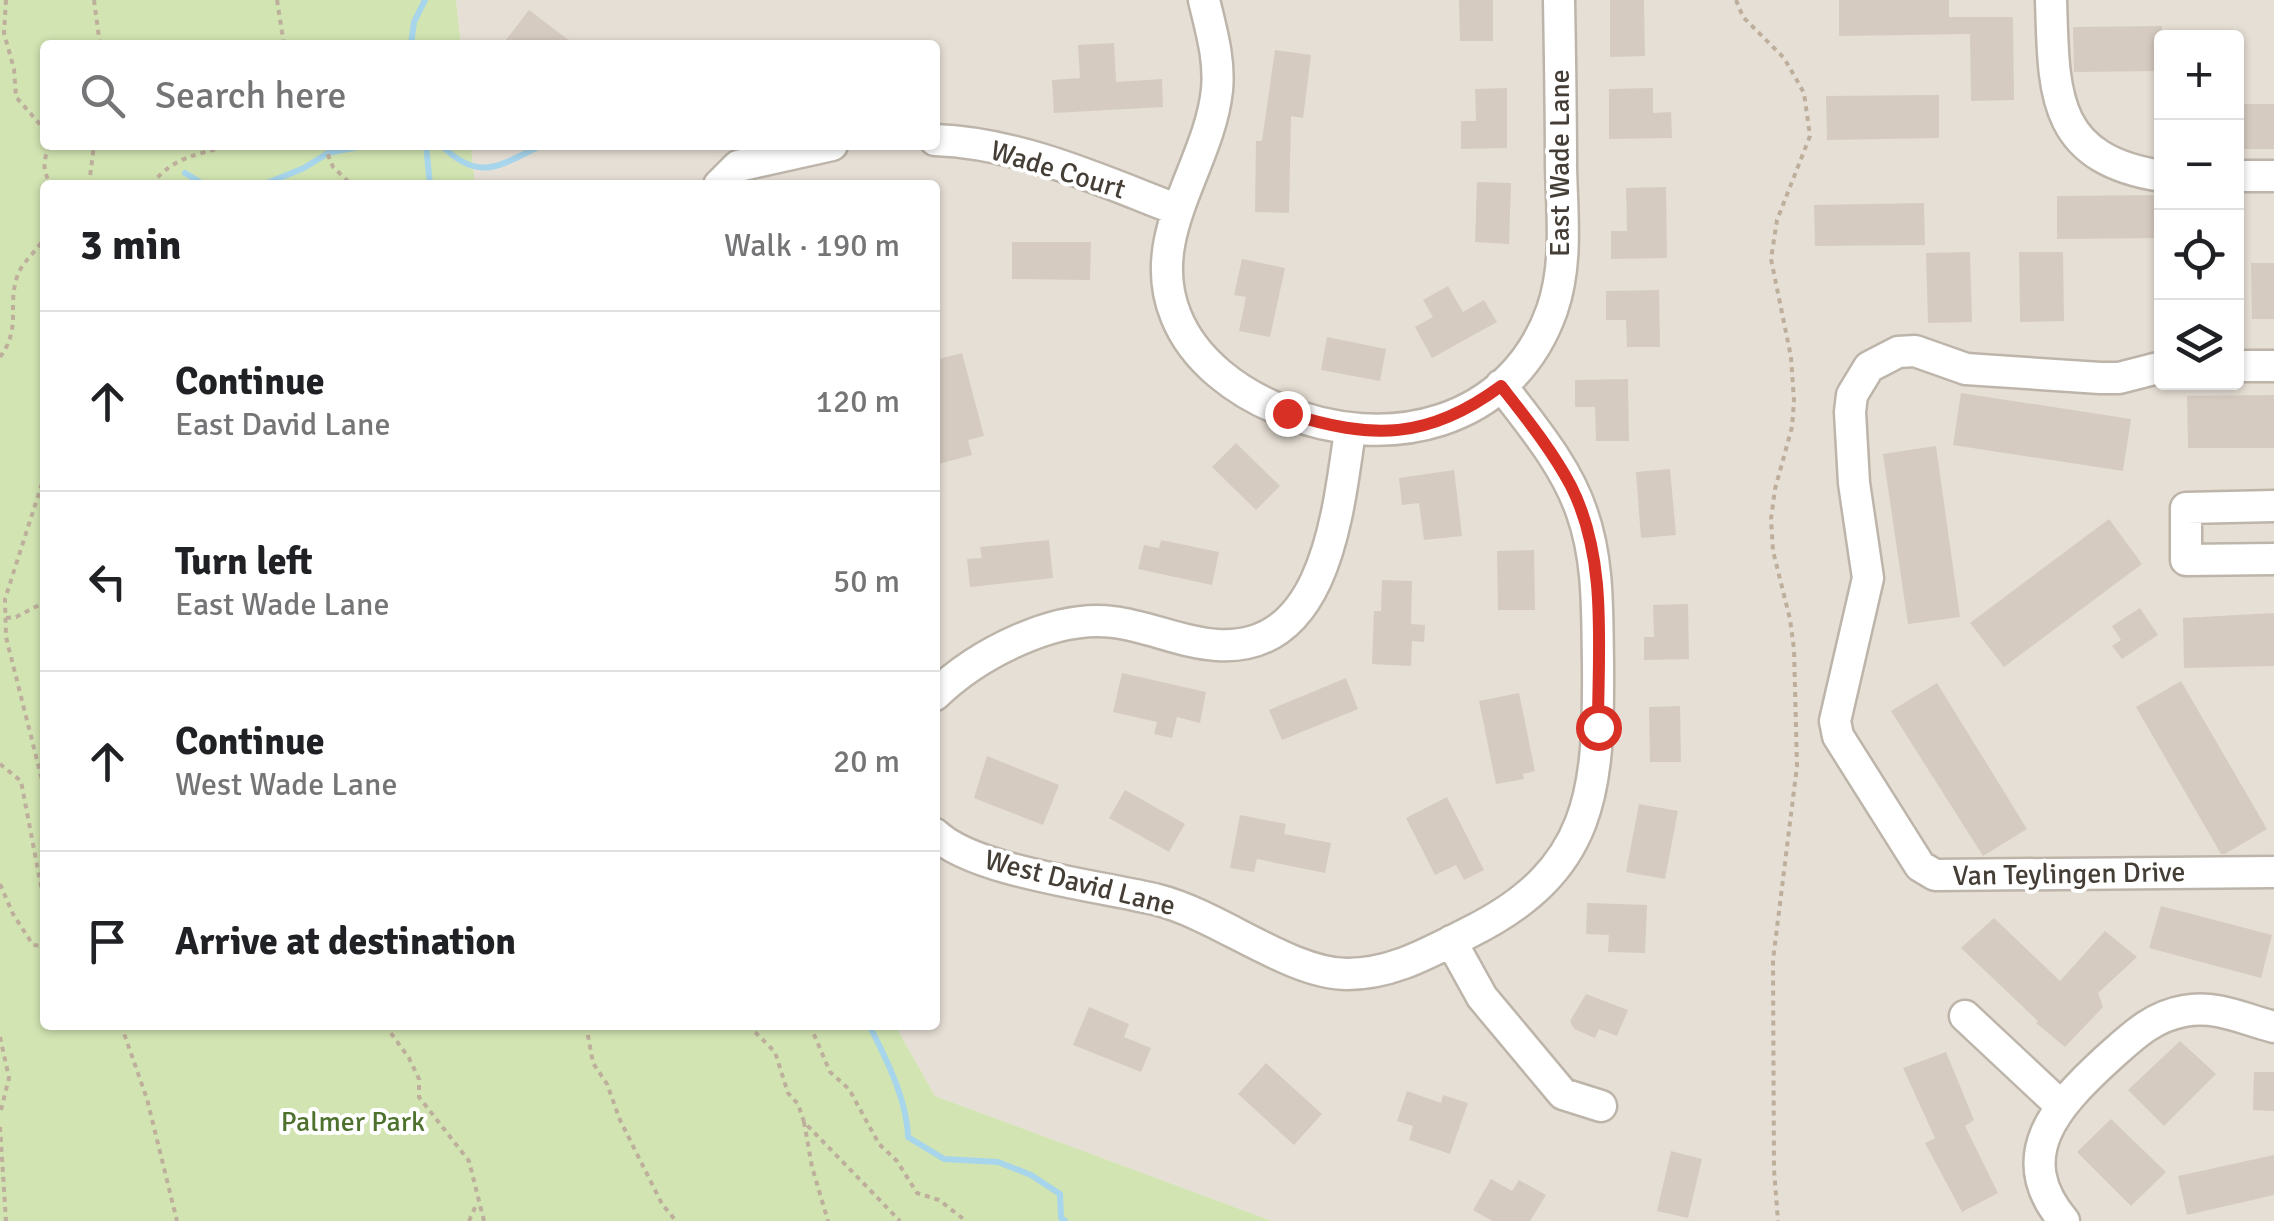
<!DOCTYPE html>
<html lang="en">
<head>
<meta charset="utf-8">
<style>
  body { margin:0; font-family:Signika,sans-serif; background:#f6f6f6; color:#202124 }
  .controls { position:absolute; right:30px; top:30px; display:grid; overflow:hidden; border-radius:10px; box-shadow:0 2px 8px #0004 }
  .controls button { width:90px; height:90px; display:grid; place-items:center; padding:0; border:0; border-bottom:2px solid #e0e0e0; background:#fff; color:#202124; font:50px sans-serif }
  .stop { position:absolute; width:30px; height:30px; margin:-22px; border:8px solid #d93025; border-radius:50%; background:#fff }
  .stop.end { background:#d93025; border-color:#fff; box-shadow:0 2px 10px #0008 }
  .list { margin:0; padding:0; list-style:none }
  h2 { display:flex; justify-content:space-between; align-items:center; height:130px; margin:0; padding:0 40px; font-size:42px }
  h2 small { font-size:32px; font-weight:400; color:#757577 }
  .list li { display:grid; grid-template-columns:65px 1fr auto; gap:30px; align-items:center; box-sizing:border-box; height:180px; padding:0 40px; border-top:2px solid #e0e0e0 }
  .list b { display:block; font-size:38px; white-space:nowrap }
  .list p { margin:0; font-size:32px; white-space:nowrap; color:#757577 }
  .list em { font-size:32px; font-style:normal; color:#757577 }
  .icon { flex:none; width:55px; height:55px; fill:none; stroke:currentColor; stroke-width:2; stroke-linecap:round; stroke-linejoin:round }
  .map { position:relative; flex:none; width:2274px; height:1221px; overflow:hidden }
  .search { position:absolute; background:#fff; box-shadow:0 2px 8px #0004; left:40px; top:40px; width:900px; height:110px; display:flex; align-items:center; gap:25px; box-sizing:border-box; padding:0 35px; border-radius:10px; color:#757577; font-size:38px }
  .panel { position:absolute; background:#fff; box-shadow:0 2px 8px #0004; left:40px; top:180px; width:900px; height:850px; border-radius:10px }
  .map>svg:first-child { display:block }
</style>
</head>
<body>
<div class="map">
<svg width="2274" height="1221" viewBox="0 0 2274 1221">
  <rect width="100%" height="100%" fill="#f2eee7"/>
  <path fill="#e6dfd5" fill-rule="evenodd" d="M456 0H2274V1221H1272L935 1096 895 1025H935V185H475L471 145H935V45H461ZM2162 38H2236V382H2162Z"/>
  <path fill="#d2e4b2" d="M0 0H456L461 45H45V145H471L475 185H45V1025H895L935 1096 1272 1221H0Z"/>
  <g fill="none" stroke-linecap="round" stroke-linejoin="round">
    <path stroke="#a7d5eb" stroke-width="6" d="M411 45 414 22 425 0
      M426 145 430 185
      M441 145C479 183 499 166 542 145
      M185 173 205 185
      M262 185 304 168 328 153 368 145
      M869 1025C886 1058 907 1100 908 1137L944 1159 998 1162 1031 1175 1060 1194 1061 1218 1065 1221"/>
  </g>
  <path fill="#d6cbc0" d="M1459 0H1493V41H1460Z
    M1610 0H1644L1645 56 1610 57Z
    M1839 0H1949V17H2013L2014 100 1971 101 1970 34 1839 36Z
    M529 10 575 45H502Z
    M2162 26V71L2074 72 2073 27Z
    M1114 43 1116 82 1162 79 1163 107 1054 113 1052 80 1080 78 1078 45Z
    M1275 50 1311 55 1303 118 1291 116 1289 213 1255 212 1256 141H1262Z
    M1507 88V148L1461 149V121H1476L1475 89Z
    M1653 88V113L1671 112 1672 138 1609 139V89Z
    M1939 95V138L1827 140 1826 96Z
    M2236 104H2274V149H2236Z
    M1477 182 1511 183 1509 244 1475 242Z
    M1666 187 1667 258 1611 259V231H1627L1626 188Z
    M2162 195V238L2057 239V196Z
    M1924 203 1925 245 1815 246 1814 205Z
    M1012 242H1091L1090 280 1012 279Z
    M1970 252 1972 322 1928 323 1926 253Z
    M2019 252H2063L2064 321 2020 322Z
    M1242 259 1285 268 1270 337 1239 331 1246 297 1234 295Z
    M2251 263H2274V319H2252Z
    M1448 286 1463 312 1484 300 1497 322 1432 358 1415 327 1433 317 1423 300Z
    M1659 290 1660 347H1627L1626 320H1606V291Z
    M1327 337 1386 349 1380 381 1321 370Z
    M962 353 984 436 968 440 972 455 935 465V360Z
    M1628 379 1629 441H1596L1595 407H1575V380Z
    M1961 393 2131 419 2123 471 1953 445Z
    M2274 395V448H2188L2187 396Z
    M1236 443 1280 486 1256 510 1212 467Z
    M1936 446 1960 617 1908 624 1883 454Z
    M1670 469 1676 535 1641 538 1636 472Z
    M1454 470 1462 536 1424 540 1419 503 1402 505 1399 478Z
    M2109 519 2142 564 2004 667 1970 623Z
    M1049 540 1053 578 970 587 967 559 982 558 980 547Z
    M1161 540 1219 552 1212 585 1138 569 1144 545 1159 548Z
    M1534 550 1535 610H1498L1497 551Z
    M1382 580 1412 581 1411 624 1425 625 1424 642 1412 641 1411 666 1372 664 1374 611H1381Z
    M1688 604 1689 659 1644 660V637H1654L1653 605Z
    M2140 608 2158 635 2122 659 2112 646 2121 640 2112 626Z
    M2274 613V666L2184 668 2183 618Z
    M1122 673 1206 692 1200 723 1177 717 1172 738 1154 734 1157 722 1113 712Z
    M1346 678 1358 709 1282 740 1269 710Z
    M2181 681 2267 829 2225 854H2221L2136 707Z
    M1937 683 2027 829 1983 856 1891 711Z
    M1519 693 1535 771 1523 774 1524 779 1496 784 1479 701Z
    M1680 706 1681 762H1650L1649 707Z
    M987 756 1059 785 1043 825 974 798Z
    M1125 790 1185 824 1169 852 1109 818Z
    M1447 797 1484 870 1464 880 1456 865 1435 875 1406 818Z
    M1639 804 1678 811 1665 879 1626 872Z
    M1240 815 1286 824 1284 834 1331 843 1325 873 1257 859 1254 872 1230 868Z
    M1587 903 1647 905 1645 953 1608 952 1609 935 1586 934Z
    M2161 906 2272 935 2261 978 2149 948Z
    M1994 918 2060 981 2105 931 2137 957 2098 993 2103 1007 2065 1047 2036 1023 2038 1021 1961 948Z
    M1586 994 1628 1010 1617 1036 1599 1029 1595 1038 1574 1029 1570 1021Z
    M1089 1007 1129 1024 1124 1037 1151 1048 1141 1072 1073 1045Z
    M2180 1041 2216 1074 2164 1126 2128 1090Z
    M1946 1052 1974 1120 1965 1126 1998 1193 1962 1212 1925 1143 1935 1138 1903 1068Z
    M1266 1063 1322 1114 1294 1145 1238 1094Z
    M2254 1072H2274V1111L2253 1110Z
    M1407 1091 1441 1103 1443 1095 1468 1103 1450 1154 1409 1140 1413 1126 1397 1121Z
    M2111 1119 2166 1172 2131 1206 2077 1152Z
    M1671 1151 1702 1159 1688 1218 1657 1211Z
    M2274 1155V1195L2187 1215 2178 1176Z
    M1491 1179 1512 1191 1519 1180 1546 1195 1530 1221H1492L1473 1210Z"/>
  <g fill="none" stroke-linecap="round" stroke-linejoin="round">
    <defs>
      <path id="minor" d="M1204 0C1211 30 1220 59 1217 90 1209 167 1143 236 1176 316 1194 361 1238 393 1281 410 1386 454 1511 426 1552 310 1568 264 1562 214 1561 167 1561 111 1560 56 1559 0
        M2051 0C2054 92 2050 159 2162 176
        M935 140C1020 143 1100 180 1178 210
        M2236 176H2274
        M719 185 738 166 832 145
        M2236 366H2274
        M2162 367 2119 378H2100L1966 369 1915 351 1898 352 1869 367 1852 395 1850 412 1854 483 1868 578 1835 721 1838 736 1920 866 1935 875 2274 872
        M2274 506 2186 508V560L2274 559
        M935 695C976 655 1054 614 1113 622 1148 626 1182 643 1217 645 1327 652 1338 511 1350 431
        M935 834C975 872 1101 886 1158 900 1218 915 1290 974 1347 974 1392 974 1428 953 1468 933 1594 871 1599 791 1598 663 1597 612 1599 561 1582 513 1566 465 1531 425 1501 385
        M1451 941 1482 997 1563 1094 1601 1106
        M1965 1016 2060 1105
        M2064 1221C2009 1156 2057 1105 2107 1059 2132 1037 2151 1017 2184 1011 2217 1005 2243 1019 2274 1027"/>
    </defs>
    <use href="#minor" stroke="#bdb5aa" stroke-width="35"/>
    <path stroke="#beaf9c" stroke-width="4" stroke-dasharray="5 5" stroke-linecap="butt" d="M6 0 4 33 14 69 16 97 45 130
      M94 0 100 45
      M277 0 284 45
      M1736 0 1743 17 1784 58 1795 77 1804 93 1810 136 1777 220 1771 259 1791 357 1794 401 1792 427 1775 489 1771 519 1773 551 1790 619 1794 649 1797 766 1773 960 1774 1170 1778 1221
      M50 145C43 160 42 170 51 185
      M324 145 333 167 352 185
      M89 185 94 145
      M151 185C175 155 196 156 230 145
      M0 357C22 327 7 308 17 277 22 261 38 251 45 236
      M45 474 5 599 6 637 45 792
      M6 618 16 617 45 602
      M0 764 21 781 45 907
      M0 884 13 914 33 945 45 946
      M121 1025 147 1099 177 1221
      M385 1025 409 1058 419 1079V1097L469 1161 484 1221
      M586 1025 593 1063 607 1084 620 1120 662 1204 676 1221
      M748 1025 775 1052 788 1093 798 1104 804 1122 900 1221
      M810 1025 830 1072 849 1089 879 1144 897 1161 917 1193 939 1200 966 1221
      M0 1037 9 1078 0 1114
      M804 1122 812 1167 828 1221
      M0 1127 6 1221
      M469 1221 477 1203"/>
    <use href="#minor" stroke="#fff" stroke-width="30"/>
  </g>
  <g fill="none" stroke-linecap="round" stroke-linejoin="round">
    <path stroke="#d93025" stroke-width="12" d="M1287 413C1372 440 1428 440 1501 386 1526 418 1552 450 1571 486 1608 559 1598 648 1598 727"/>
  </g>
  <g text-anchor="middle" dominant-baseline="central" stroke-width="8" stroke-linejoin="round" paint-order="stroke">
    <g font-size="28" fill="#453e36" stroke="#fff">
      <text transform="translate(1560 163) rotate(-90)">East Wade Lane</text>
      <text transform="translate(1058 170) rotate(17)">Wade Court</text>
      <text transform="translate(2069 874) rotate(-1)">Van Teylingen Drive</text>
      <text transform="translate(1080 883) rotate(14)">West David Lane</text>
    </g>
    <g font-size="28" fill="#4e722e" stroke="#fff">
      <text x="353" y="1122">Palmer Park</text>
    </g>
  </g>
</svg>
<div class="controls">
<button>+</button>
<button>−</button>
<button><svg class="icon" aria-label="locate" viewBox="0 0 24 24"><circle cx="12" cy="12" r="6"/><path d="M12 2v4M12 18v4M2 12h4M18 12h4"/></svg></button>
<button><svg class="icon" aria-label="layers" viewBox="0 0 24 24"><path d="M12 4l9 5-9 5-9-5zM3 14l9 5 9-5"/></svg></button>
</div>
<div class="stop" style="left:1598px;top:727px"></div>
<div class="stop end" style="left:1287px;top:413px"></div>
<div class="search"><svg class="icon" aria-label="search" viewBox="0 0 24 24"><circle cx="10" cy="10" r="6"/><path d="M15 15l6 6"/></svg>Search here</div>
<section class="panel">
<h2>3 min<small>Walk · 190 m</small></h2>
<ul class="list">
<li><svg class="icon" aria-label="ahead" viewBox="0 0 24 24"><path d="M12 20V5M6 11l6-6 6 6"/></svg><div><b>Continue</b><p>East David Lane</p></div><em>120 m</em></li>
<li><svg class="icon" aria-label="left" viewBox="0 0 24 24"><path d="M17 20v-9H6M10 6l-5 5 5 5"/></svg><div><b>Turn left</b><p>East Wade Lane</p></div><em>50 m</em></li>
<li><svg class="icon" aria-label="ahead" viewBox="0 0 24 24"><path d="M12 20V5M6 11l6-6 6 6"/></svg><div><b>Continue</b><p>West Wade Lane</p></div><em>20 m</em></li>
<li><svg class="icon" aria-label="arrive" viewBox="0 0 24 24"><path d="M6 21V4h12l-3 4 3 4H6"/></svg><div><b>Arrive at destination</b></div></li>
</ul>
</section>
</div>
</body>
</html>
